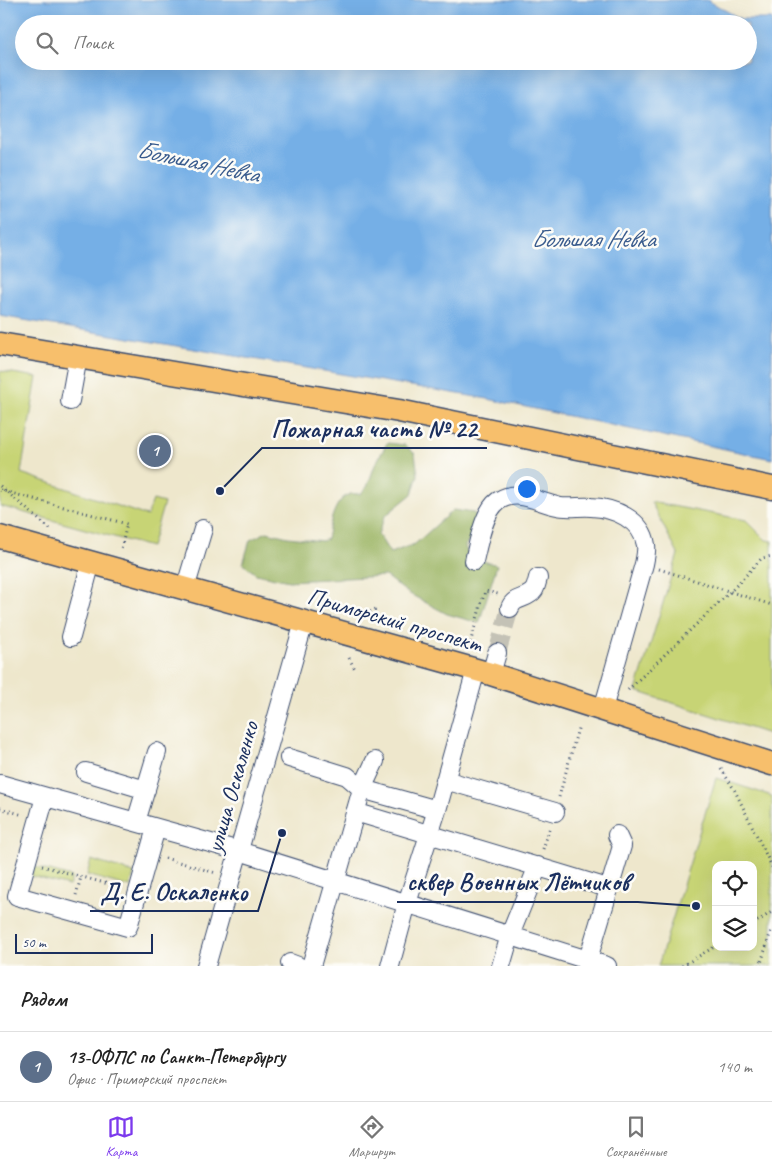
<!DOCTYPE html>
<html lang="ru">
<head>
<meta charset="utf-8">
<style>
  body { margin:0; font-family:Caveat,sans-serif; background:#f2f2f2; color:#222 }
  .controls { position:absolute; right:15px; bottom:15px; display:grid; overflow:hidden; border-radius:10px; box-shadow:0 5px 20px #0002 }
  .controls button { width:45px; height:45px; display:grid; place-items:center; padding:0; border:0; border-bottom:1px solid #e0e0e0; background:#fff; color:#222; font:25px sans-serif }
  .scale { position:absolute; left:15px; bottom:12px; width:138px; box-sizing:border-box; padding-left:5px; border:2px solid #1b2f5e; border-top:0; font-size:14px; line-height:18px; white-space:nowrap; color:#1b2f5e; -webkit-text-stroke:4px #fdfcf7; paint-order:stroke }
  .you { position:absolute; left:526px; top:488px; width:18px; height:18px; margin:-12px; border:4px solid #fff; border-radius:50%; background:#1a73e8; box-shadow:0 0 0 8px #1a73e833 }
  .badge { display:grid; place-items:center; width:32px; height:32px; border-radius:50%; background:#7c3aed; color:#fff; font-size:16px; font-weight:700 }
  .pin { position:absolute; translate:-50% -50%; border:2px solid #fff; box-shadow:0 1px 5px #0006 }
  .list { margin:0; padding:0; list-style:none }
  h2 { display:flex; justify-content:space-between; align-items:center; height:65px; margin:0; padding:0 20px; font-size:21px }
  h2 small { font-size:16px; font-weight:400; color:#767676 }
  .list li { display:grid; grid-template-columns:32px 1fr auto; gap:15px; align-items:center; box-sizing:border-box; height:70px; padding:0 20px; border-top:1px solid #e0e0e0 }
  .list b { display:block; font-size:19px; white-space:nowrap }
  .list p { margin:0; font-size:16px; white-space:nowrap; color:#767676 }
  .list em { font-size:16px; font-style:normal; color:#767676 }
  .icon { flex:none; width:28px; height:28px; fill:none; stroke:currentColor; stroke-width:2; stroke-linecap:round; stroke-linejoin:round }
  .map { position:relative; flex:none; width:772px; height:966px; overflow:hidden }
  .search { position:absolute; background:#fff; box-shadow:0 5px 20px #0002; left:15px; right:15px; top:15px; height:55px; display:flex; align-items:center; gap:12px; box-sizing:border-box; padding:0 18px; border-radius:28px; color:#767676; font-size:19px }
  .sheet { height:135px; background:#fff }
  nav { display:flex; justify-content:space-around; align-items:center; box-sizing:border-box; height:70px; border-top:1px solid #e0e0e0; background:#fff; font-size:14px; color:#767676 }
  nav a { display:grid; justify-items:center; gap:2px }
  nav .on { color:#7c3aed }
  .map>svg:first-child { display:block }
</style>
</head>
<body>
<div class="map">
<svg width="772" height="966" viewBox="0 0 772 966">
  <rect width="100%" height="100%" fill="#fdfcf7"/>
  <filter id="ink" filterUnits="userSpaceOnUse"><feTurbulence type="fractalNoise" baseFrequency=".02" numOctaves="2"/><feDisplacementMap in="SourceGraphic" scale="10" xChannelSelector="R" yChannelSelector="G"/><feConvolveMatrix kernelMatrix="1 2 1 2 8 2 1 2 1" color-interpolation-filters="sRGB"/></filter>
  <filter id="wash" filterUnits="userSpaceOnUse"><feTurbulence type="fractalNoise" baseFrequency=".0096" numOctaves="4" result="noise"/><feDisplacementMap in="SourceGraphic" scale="20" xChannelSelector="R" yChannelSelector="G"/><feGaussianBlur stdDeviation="1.12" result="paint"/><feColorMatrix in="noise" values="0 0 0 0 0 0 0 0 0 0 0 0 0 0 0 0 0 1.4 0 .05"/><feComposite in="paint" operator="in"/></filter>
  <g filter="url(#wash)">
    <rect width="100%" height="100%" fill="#eee7cc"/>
    <path fill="#c7d475" stroke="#71826a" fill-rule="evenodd" d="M0 371 37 377 21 473 147 516 153 500 164 503 151 547 0 506Z
      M651 502 746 520 766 540 772 541V735L636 691 678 554Z
      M716 778 772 796V966H658ZM716 865H753V947H716Z
      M91 860 134 873 130 887 87 875Z
      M34 867 72 877 69 886 31 876Z"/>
    <path fill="#9db666" stroke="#5c7262" d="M387 443 405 445 415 454 418 475 412 494 385 516 378 534 390 553 415 544 453 510 474 513 481 522 465 546 469 557 497 565 479 623 447 614 408 593 385 576 289 581 256 574 243 564 250 540 267 532 288 537 322 541 327 539C330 525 333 502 348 495 351 493 356 494 360 494L367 487 375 465Z"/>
    <path fill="#75afe6" stroke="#486fa2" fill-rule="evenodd" d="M0 0H707L741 19H772V459L488 399 0 316ZM24 24H748V61H24Z"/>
  </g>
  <g filter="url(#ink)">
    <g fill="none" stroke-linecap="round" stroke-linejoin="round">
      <path stroke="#c4c2b6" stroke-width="18" stroke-dasharray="18 9" stroke-linecap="butt" d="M497 653 510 608"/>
      <defs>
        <path id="minor" d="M70 401 78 357
          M474 561C478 544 484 511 498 501 518 488 537 502 557 506 567 509 580 506 591 507 614 508 642 519 646 545 647 551 645 559 644 564L603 709
          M185 589 203 529
          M510 608C514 596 527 600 534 590 536 587 537 582 538 578
          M71 637 91 562
          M491 674 497 653
          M289 758 347 776 362 789 375 761
          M86 772 146 790
          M445 780 555 812
          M0 784 239 851 607 966
          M45 797 17 896 128 927 156 828
          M355 812 608 888
          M136 822 157 752
          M290 963 298 966
          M206 966 304 622
          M311 966 362 789 437 810
          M390 966 407 903 437 810 476 670
          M501 966 510 935 538 866
          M586 966 622 846 617 835"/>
        <path id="major" d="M0 344 399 411 772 488
          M0 537 491 674 772 764"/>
      </defs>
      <use href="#minor" stroke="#3b4b6e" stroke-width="20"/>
      <use href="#major" stroke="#3b4b6e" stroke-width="25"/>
      <path stroke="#3b4b6e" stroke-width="3" stroke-dasharray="1 4" stroke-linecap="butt" d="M0 486 50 529
        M0 490 127 524 121 549
        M659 569 772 605
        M361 616 376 609
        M469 647 485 591 498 594
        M349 658 356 671
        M628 690 733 589 762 558 772 556
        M721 769 734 789 772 867
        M559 797 579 725
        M0 808 23 815
        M543 849 550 827
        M165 858 216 873
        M42 866 123 888
        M76 895 81 877
        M753 924 772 912
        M682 966 716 946
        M760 966 772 928"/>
      <use href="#minor" stroke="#fff" stroke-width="18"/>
      <use href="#major" stroke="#f7bf6c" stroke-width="22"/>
    </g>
  </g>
  <g text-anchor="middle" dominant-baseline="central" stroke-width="5" stroke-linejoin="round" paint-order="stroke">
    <g font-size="24" fill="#1b2f5e" stroke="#fdfcf7">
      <text transform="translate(395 620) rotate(16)">Приморский проспект</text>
      <text transform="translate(232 787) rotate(-74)">улица Оскаленко</text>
    </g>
    <g font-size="25" font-style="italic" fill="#3a5c8e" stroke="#fdfcf7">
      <text transform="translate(198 162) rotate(12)">Большая Невка</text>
      <text x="593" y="239">Большая Невка</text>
    </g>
  </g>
  <path fill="none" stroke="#1b2f5e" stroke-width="2" d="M220 491L262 448H487M696 906L638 902H397M282 833L258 911H90"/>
  <g fill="#1b2f5e" stroke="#fdfcf7" stroke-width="2">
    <circle cx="220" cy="491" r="5"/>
    <circle cx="696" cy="906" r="5"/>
    <circle cx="282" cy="833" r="5"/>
  </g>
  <g font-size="25" text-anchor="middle" font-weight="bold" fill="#1b2f5e" stroke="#fdfcf7" stroke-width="5" stroke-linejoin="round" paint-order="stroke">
    <text x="374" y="437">Пожарная часть № 22</text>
    <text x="518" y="890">сквер Военных Лётчиков</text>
    <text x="174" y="900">Д. Е. Оскаленко</text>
  </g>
</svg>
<div class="controls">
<button><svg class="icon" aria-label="locate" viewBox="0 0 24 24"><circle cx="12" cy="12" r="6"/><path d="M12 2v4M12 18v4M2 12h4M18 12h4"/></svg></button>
<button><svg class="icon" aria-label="layers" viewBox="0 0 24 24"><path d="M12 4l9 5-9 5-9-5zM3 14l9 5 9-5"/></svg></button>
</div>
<div class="scale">50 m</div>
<div class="you"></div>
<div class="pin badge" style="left:155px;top:451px;background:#5c6f8a">1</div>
<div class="search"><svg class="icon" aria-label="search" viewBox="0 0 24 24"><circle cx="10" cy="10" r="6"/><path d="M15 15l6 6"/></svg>Поиск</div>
</div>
<section class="sheet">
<h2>Рядом<small></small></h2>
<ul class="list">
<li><span class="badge" style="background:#5c6f8a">1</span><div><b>13-ОФПС по Санкт-Петербургу</b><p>Офис · Приморский проспект</p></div><em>140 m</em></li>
</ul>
</section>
<nav>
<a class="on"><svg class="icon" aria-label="map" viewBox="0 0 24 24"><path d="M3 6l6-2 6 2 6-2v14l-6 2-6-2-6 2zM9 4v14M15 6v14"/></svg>Карта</a>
<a><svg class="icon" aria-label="directions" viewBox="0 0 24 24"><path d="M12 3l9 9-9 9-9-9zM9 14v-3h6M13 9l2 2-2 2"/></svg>Маршрут</a>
<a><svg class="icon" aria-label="saved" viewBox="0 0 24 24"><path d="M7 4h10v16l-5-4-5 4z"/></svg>Сохранённые</a>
</nav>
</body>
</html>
